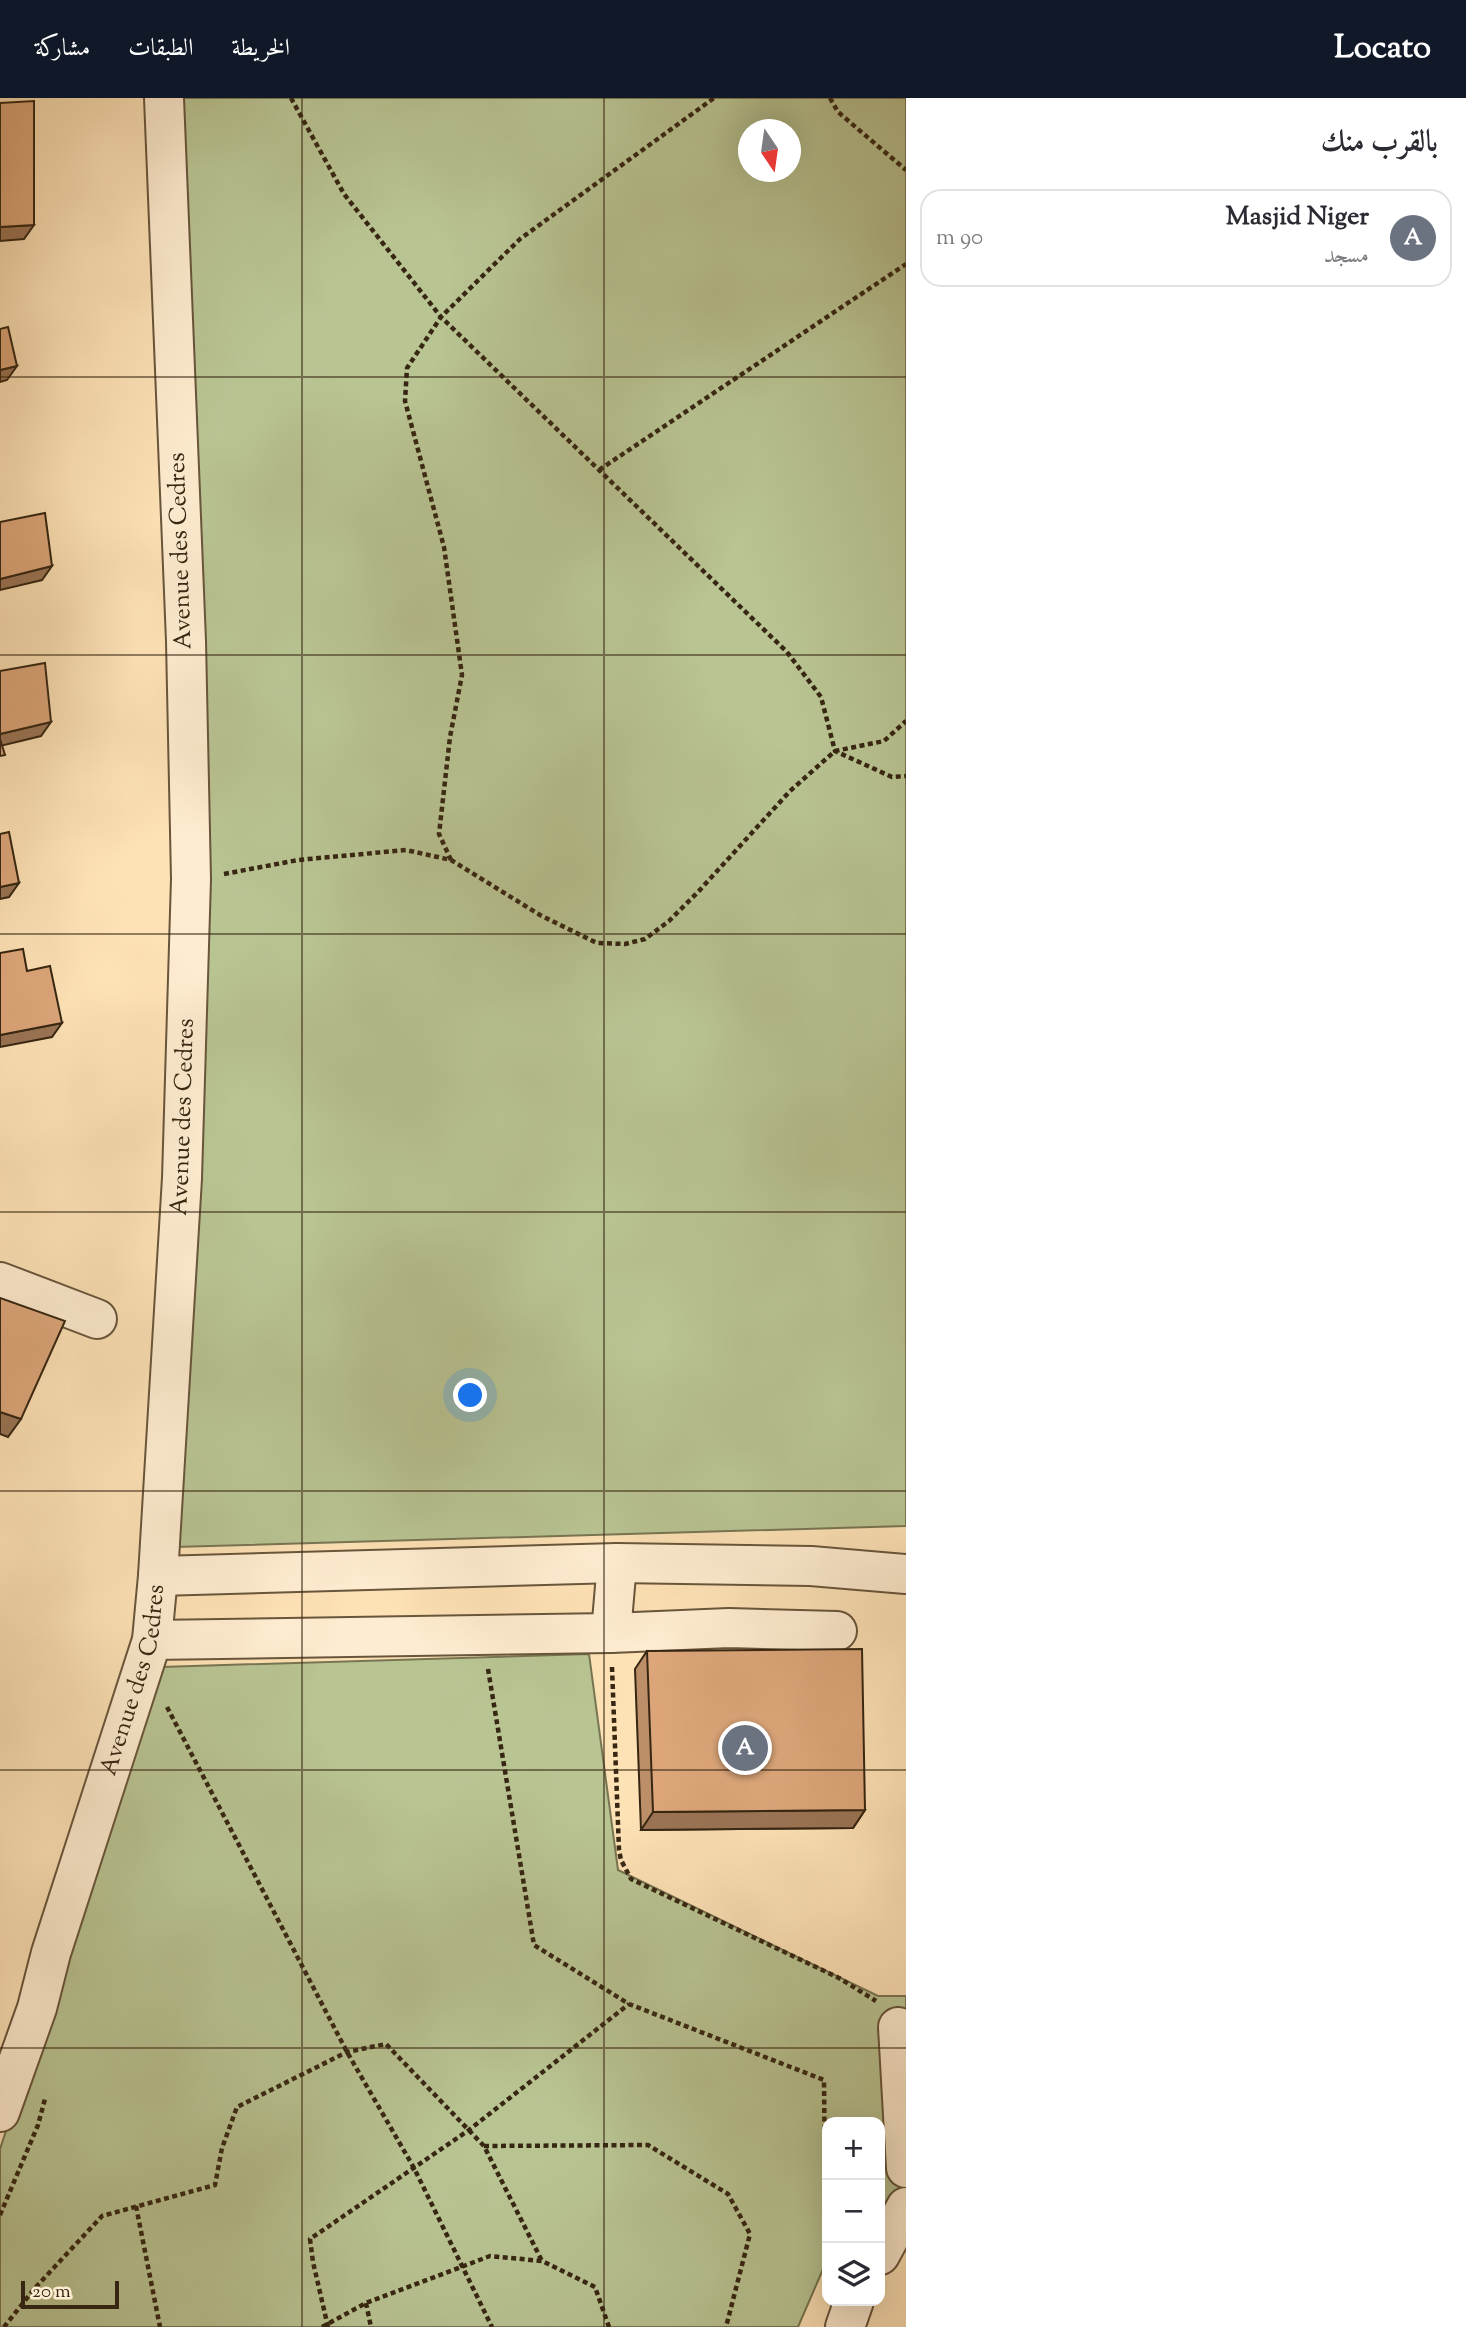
<!DOCTYPE html>
<html lang="ar">
<head>
<meta charset="utf-8">
<style>
  body { margin:0; font-family:"Sorts Mill Goudy",Amiri,serif; background:#f7f7f7; color:#2b2b33; direction:rtl }
  .controls { position:absolute; right:21px; bottom:21px; display:grid; overflow:hidden; border-radius:14px; box-shadow:0 7px 28px #0002 }
  .controls button { width:63px; height:63px; display:grid; place-items:center; padding:0; border:0; border-bottom:2px solid #e1e1e2; background:#fff; color:#2b2b33; font:35px sans-serif }
  .compass { position:absolute; left:738px; top:21px; width:63px; height:63px; border-radius:50%; background:#fff; box-shadow:0 7px 28px #0002; rotate:167deg }
  .scale { position:absolute; left:21px; bottom:18px; width:98px; box-sizing:border-box; padding-left:7px; border:4px solid #362612; border-top:0; font-size:19px; line-height:24px; white-space:nowrap; color:#362612; -webkit-text-stroke:5px #feecd0; paint-order:stroke }
  .you { position:absolute; left:471px; top:1298px; width:24px; height:24px; margin:-18px; border:5px solid #fff; border-radius:50%; background:#1a73e8; box-shadow:0 0 0 10px #1a73e833 }
  .badge { display:grid; place-items:center; width:46px; height:46px; border-radius:50%; background:#111827; color:#fff; font-size:23px; font-weight:700 }
  .pin { position:absolute; translate:-50% -50%; border:4px solid #fff; box-shadow:0 2px 7px #0006 }
  .list { margin:0; padding:0; list-style:none }
  h2 { display:flex; justify-content:space-between; align-items:center; height:91px; margin:0; padding:0 28px; font-size:30px }
  h2 small { font-size:23px; font-weight:400; color:#7c7c81 }
  .list li { display:grid; grid-template-columns:46px 1fr auto; gap:21px; align-items:center; box-sizing:border-box; height:98px; margin:0 14px 14px; padding:0 14px; border:2px solid #e1e1e2; border-radius:21px }
  .list b { display:block; font-size:26px; white-space:nowrap }
  .list p { margin:0; font-size:23px; white-space:nowrap; color:#7c7c81 }
  .list em { font-size:23px; font-style:normal; color:#7c7c81 }
  .icon { flex:none; width:38px; height:38px; fill:none; stroke:currentColor; stroke-width:2; stroke-linecap:round; stroke-linejoin:round }
  .map { position:relative; flex:none; width:906px; height:2229px; overflow:hidden; direction:ltr }
  header { display:flex; align-items:center; gap:42px; box-sizing:border-box; height:98px; padding:0 35px; background:#111827; color:#fff }
  header strong { font-size:33px }
  nav { display:flex; gap:38px; margin-inline-start:auto; font-size:24px }
  main { display:flex }
  aside { flex:1; background:#fff }
  .map>svg:first-child { display:block }
</style>
</head>
<body>
<header>
<strong>Locato</strong>
<nav><a>الخريطة</a><a>الطبقات</a><a>مشاركة</a></nav>
</header>
<main>
<aside>
<h2>بالقرب منك<small></small></h2>
<ul class="list">
<li><span class="badge" style="background:#6b7280">A</span><div><b>Masjid Niger</b><p>مسجد</p></div><em>90 m</em></li>
</ul>
</aside>
<div class="map">
<svg width="906" height="2229" viewBox="0 0 906 2229">
  <rect width="100%" height="100%" fill="#fde2b6"/>
  <filter id="stains"><feTurbulence type="fractalNoise" baseFrequency=".00286" numOctaves="4"/><feColorMatrix values="0 0 0 0 .2 0 0 0 0 .09 0 0 0 0 .02 0 0 0 .5 -.17"/></filter>
  <radialGradient id="worn" r=".72"><stop offset=".6" stop-color="#630" stop-opacity="0"/><stop offset="1" stop-color="#630" stop-opacity=".3"/></radialGradient>
  <path fill="#b9c493" stroke="#787552" stroke-width="2" fill-rule="evenodd" d="M168 0H906V1428L174 1449 199 791ZM748 32H790V74H748Z
    M589 1556 618 1772 878 1898H906V2149L880 2145V2024H827V2162L798 2229H0V2051L161 1569Z"/>
  <g fill="none" stroke-linecap="round" stroke-linejoin="round">
    <defs>
      <g id="minor">
        <path d="M0 1184 97 1221"/>
        <path d="M158 1478 617 1465 811 1468 906 1476"/>
        <path d="M611 1535 617 1465"/>
        <path d="M152 1542 611 1535 729 1530 837 1533"/>
        <path d="M898 1929 906 2070"/>
        <path id="s1" d="M0 2014 37 1910 51 1855 152 1542 158 1478 182 1080 191 781 186 543 164 0"/>
        <path d="M880 2157 906 2109"/>
        <path d="M845 2229 854 2203"/>
      </g>
    </defs>
    <use href="#minor" stroke="#68553b" stroke-width="42"/>
    <path stroke="#362612" stroke-width="4.5" stroke-dasharray="5 3.5" stroke-linecap="butt" d="M291 0 344 96 441 219 787 554 821 599 835 653 892 679 906 678
      M830 0 838 14 906 72
      M599 372 906 166
      M451 762 439 736 450 639 462 577 444 449 405 303 407 270 441 219 520 141 714 0
      M224 776 298 762 406 752 451 762 540 817 597 845 625 846 645 841 669 823 698 794 790 693 835 653 884 643 906 623
      M612 1569 619 1752 621 1762 631 1781 839 1880 876 1903
      M488 1571 534 1847 629 1906 824 1982 826 2181
      M167 1609 347 1954 414 2070 492 2229
      M484 2048 648 2047 728 2096 750 2136 726 2229
      M136 2108 160 2229
      M0 2117 38 2027 45 2001
      M366 2205 371 2229
      M4 2229 35 2190 102 2118 215 2087 222 2050 237 2009 347 1954 386 1946 484 2048 542 2163
      M322 2229 366 2205 490 2158 542 2163 595 2189 609 2229
      M328 2229 313 2164 310 2141 469 2032 629 1906"/>
    <use href="#minor" stroke="#feecd0" stroke-width="38"/>
  </g>
  <path fill="#bd8f69" stroke="#362612" stroke-width="2" d="M647 1553 865 1712 853 1730 641 1732 635 1571Z"/>
  <path fill="#9a7455" stroke="#362612" stroke-width="2" d="M34 127 24 141 0 143V129Z
    M17 268 7 282 0 284V272Z
    M52 468 42 482 0 492V481Z
    M51 624 41 638 0 648V636Z
    M19 785 9 799 0 801V789Z
    M62 925 52 939 0 949V937Z
    M0 1314 21 1321 8 1339 0 1336Z
    M865 1712 853 1730 641 1732 653 1714Z"/>
  <path fill="#dca67a" stroke="#362612" stroke-width="2" d="M34 3V127L0 129V5Z
    M8 229 17 268 0 272V231Z
    M45 415 52 468 0 481V424Z
    M45 565 51 624 0 636V573Z
    M0 641 5 657 0 658Z
    M9 734 19 785 0 789V736Z
    M23 851 27 873 50 868 62 925 0 937V855Z
    M0 1200 65 1223 21 1321 0 1314Z
    M862 1551 865 1712 653 1714 647 1553Z"/>
  <path fill="none" stroke="#362612" stroke-width="2" stroke-opacity="0.55" d="M302 0V2229M604 0V2229M0 279H906M0 557H906M0 836H906M0 1114H906M0 1393H906M0 1672H906M0 1950H906"/>
  <g text-anchor="middle" dominant-baseline="central" stroke-width="5" stroke-linejoin="round" paint-order="stroke">
    <g font-size="24" fill="#362612" stroke="#feecd0">
      <text transform="translate(181 453) rotate(-92)">Avenue des Cedres</text>
      <text stroke="none"><textPath href="#s1" startOffset="1020">Avenue des Cedres</textPath></text>
      <text stroke="none"><textPath href="#s1" startOffset="453">Avenue des Cedres</textPath></text>
    </g>
  </g>
  <rect width="100%" height="100%" filter="url(#stains)"/>
  <rect width="100%" height="100%" fill="url(#worn)"/>
</svg>
<div class="controls">
<button>+</button>
<button>−</button>
<button><svg class="icon" aria-label="layers" viewBox="0 0 24 24"><path d="M12 4l9 5-9 5-9-5zM3 14l9 5 9-5"/></svg></button>
</div>
<svg class="compass" viewBox="-18 -18 36 36"><path d="M0-13l5 13h-10z" fill="#e53935"/><path d="M0 13l5-13h-10z" fill="#7c7c81"/></svg>
<div class="scale">20 m</div>
<div class="you"></div>
<div class="pin badge" style="left:745px;top:1650px;background:#6b7280">A</div>
</div>
</main>
</body>
</html>
